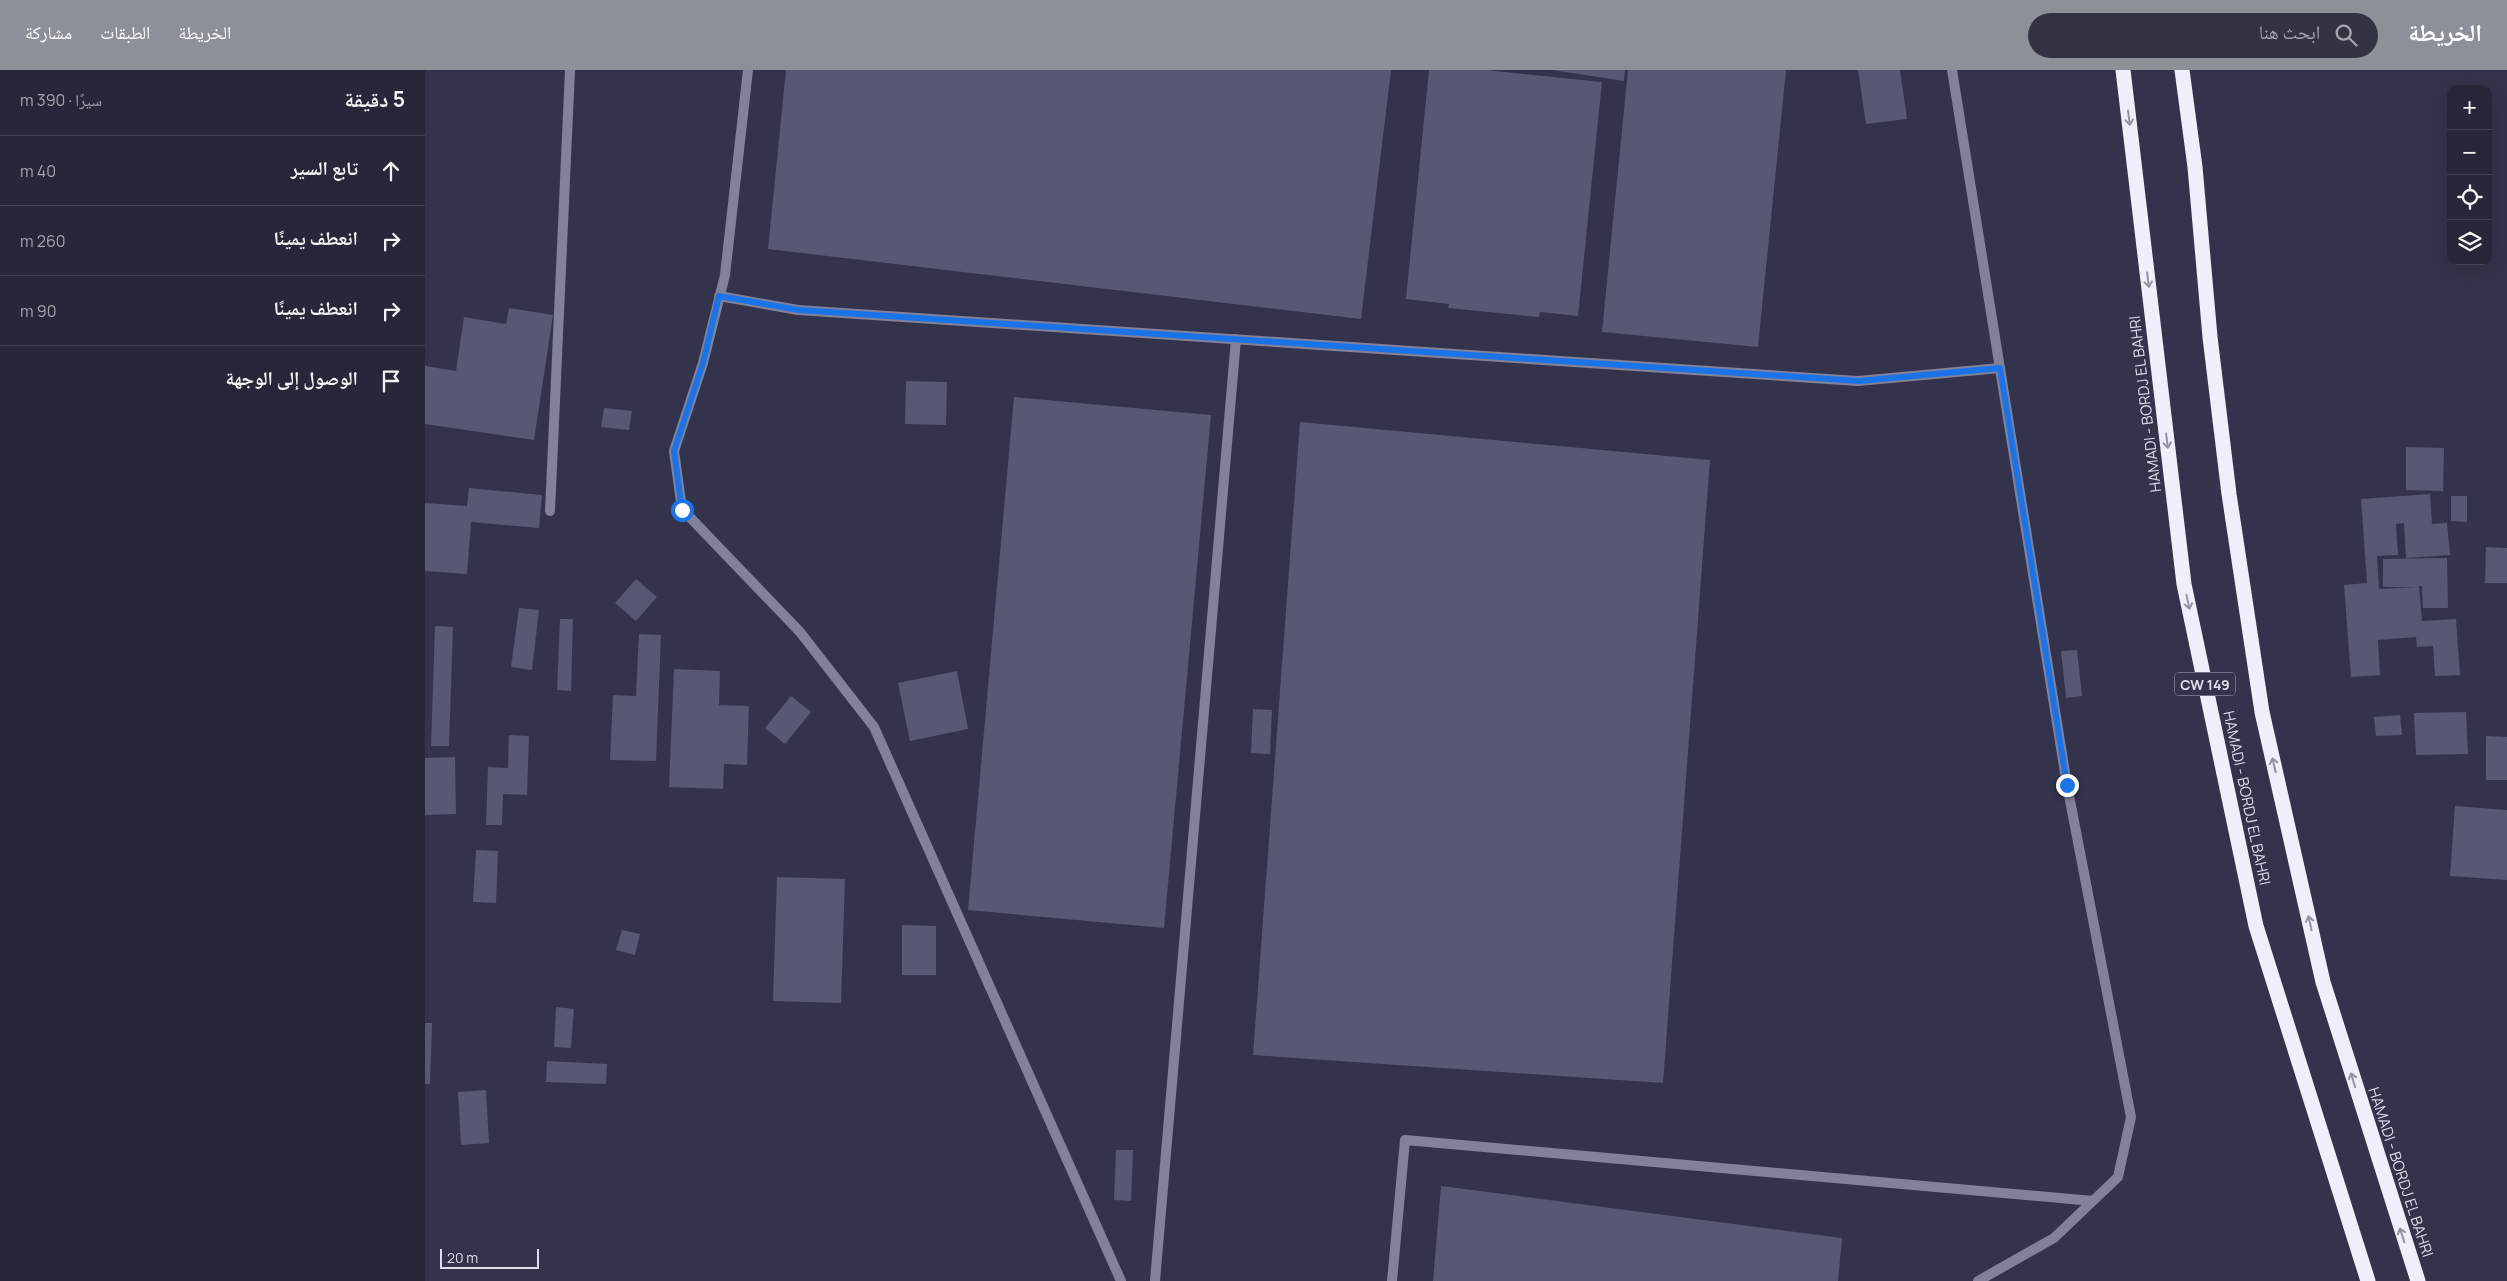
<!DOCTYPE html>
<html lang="ar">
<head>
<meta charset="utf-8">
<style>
  body { margin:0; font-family:Manrope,"Noto Naskh Arabic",sans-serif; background:#323343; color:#f1f3f6; direction:rtl }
  .controls { position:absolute; right:15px; top:15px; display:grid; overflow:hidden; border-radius:10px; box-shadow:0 5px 20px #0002 }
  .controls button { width:45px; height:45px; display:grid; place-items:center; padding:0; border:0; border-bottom:1px solid #424453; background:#262738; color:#f1f3f6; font:25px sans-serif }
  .scale { position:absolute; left:15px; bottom:12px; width:99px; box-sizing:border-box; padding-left:5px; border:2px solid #dddeed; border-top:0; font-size:14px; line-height:18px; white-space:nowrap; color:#dddeed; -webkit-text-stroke:4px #33344b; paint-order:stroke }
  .stop { position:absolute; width:15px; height:15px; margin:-11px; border:4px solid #1a73e8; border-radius:50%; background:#fff }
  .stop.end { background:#1a73e8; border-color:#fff; box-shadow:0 1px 5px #0008 }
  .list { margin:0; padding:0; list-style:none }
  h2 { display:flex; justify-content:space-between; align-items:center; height:65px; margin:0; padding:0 20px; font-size:21px }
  h2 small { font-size:16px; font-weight:400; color:#a4a5ae }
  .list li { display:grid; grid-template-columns:32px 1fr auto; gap:15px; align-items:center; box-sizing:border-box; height:70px; padding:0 20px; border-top:1px solid #424453 }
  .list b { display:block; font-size:19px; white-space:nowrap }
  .list em { font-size:16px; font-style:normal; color:#a4a5ae }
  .icon { flex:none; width:28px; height:28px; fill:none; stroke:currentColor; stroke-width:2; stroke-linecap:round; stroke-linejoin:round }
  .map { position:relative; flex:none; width:2082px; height:1211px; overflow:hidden; direction:ltr }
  header { display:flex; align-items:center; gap:30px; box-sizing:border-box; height:70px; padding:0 25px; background:#8c9099; color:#fff }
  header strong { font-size:24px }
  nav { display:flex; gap:28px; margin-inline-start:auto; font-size:18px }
  .search { width:350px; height:45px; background:#323343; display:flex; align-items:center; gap:12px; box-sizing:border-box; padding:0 18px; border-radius:28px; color:#a4a5ae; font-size:19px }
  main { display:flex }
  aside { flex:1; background:#262738 }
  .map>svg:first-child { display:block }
</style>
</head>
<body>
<header>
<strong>الخريطة</strong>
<div class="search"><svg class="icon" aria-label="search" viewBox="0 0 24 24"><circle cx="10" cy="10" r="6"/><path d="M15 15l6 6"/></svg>ابحث هنا</div>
<nav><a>الخريطة</a><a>الطبقات</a><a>مشاركة</a></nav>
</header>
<main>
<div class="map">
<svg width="2082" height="1211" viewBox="0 0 2082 1211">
  <rect width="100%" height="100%" fill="#33344b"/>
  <path fill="#575871" d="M361 0H966L936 249 343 179Z
    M1004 0H1061L1177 12 1153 246 1115 242 1114 247 1023 238 1024 234 981 229Z
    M1127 0H1200L1199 11Z
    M1203 0H1361L1333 277 1177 262Z
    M1433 0H1475L1482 49 1441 54Z
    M84 238 128 245 109 370 0 354V296L31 301 39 247 81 254Z
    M481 311 522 312 521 355 480 354Z
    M589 327 786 345 739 858 543 840Z
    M179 338 207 341 204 360 176 357Z
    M875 352 1285 390 1238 1013 828 985Z
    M1981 377 2019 378 2018 421 1981 420Z
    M44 418 117 425 114 458 46 452 42 504 0 501V433L42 436Z
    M2005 424 2007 454 2022 453 2025 485 1981 488 1979 453 1971 454 1973 485 1952 486 1954 519 1992 517H1958V489L2022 488 2023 538H1998L1997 516H1994L1997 551 2031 549 2035 605 2010 606 2008 576 1992 577 1991 567 1953 570 1955 605 1926 607 1919 515 1942 513 1936 429Z
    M2026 426H2042V452L2026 451Z
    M2061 477 2082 478V513H2060Z
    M211 509 232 527 211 551 190 533Z
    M94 538 114 540 107 600 86 597Z
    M135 549H148L146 621 132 620Z
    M10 556 28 557 24 676H6Z
    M214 564 236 565 231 691 185 690 188 625 211 626Z
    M1652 580 1657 626 1641 628 1636 581Z
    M249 599 295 601 294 635 324 636 322 695 299 694 298 719 244 717Z
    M532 601 543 659 485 671 473 613Z
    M366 626 386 642 360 674 340 658Z
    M828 639 847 640 845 684 826 683Z
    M2041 642 2043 684 1991 685 1989 643Z
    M1975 645 1977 665 1951 666 1949 647Z
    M84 665 104 666 102 725 78 724 77 755H61L63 697 83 698Z
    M2061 666 2082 667V710H2061Z
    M30 687 31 744 0 745V688Z
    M2030 736 2082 740V810L2025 806Z
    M51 780 73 781 71 833 48 832Z
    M352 807 420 809 416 933 348 931Z
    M477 855 511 856V905H477Z
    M197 860 215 864 210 885 191 880Z
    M131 937 149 939 146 978 129 977Z
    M0 953H7L5 1014H0Z
    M122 991 182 994 181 1014 121 1012Z
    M61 1020 64 1073 36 1075 33 1022Z
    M691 1080H708L706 1131 689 1130Z
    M1016 1116 1417 1168 1413 1211H1008Z"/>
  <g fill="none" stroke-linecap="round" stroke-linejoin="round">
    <path stroke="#81829a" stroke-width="10" d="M323 0 300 205 278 293 249 381 257 439 375 562 449 657 696 1211
      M1527 0 1642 715 1706 1047 1693 1107 1629 1168 1553 1211
      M294 226 373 240 1433 311 1575 298
      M730 1211 811 269
      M967 1211 980 1070 1668 1131"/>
    <path stroke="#81829a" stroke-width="10" d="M125 441 145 0"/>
    <path stroke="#efeffb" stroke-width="15" d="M1698 0 1759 514 1831 856 1943 1211
      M1757 0 1770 97 1785 267 1804 424 1837 642 1898 912 1993 1211"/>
  </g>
  <defs><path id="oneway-shaft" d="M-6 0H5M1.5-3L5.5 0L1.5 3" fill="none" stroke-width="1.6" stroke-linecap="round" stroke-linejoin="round" transform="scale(1.25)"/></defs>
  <g stroke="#9192a3">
    <use href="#oneway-shaft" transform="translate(1704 48) rotate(83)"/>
    <use href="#oneway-shaft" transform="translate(1723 210) rotate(83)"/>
    <use href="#oneway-shaft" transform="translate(1742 371) rotate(83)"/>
    <use href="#oneway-shaft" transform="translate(1763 532) rotate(78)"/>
    <use href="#oneway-shaft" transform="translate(1849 695) rotate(-103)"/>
    <use href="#oneway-shaft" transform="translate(1885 853) rotate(-102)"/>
    <use href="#oneway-shaft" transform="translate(1928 1010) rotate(-107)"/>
    <use href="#oneway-shaft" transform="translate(1977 1165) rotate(-108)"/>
  </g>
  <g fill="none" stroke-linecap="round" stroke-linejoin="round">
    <path stroke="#1a73e8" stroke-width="6" d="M257 440 249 381 278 293 294 226 374 240 1434 311 1575 298 1642 715"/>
  </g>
  <g text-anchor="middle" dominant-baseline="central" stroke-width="4.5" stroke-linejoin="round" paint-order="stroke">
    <rect fill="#33344b" stroke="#aaabbc" stroke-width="1" x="1750" y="602.5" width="60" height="23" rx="4"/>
    <g font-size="14" font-weight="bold" fill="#dddeed">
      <text x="1780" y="614">CW 149</text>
    </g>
    <g font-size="15" fill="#dddeed" stroke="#33344b">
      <text transform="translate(1720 334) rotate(-97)">HAMADI - BORDJ EL BAHRI</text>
      <text transform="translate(1822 728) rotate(78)">HAMADI - BORDJ EL BAHRI</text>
      <text transform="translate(1976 1102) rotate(72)">HAMADI - BORDJ EL BAHRI</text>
    </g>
  </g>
</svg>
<div class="controls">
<button>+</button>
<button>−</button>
<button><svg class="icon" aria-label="locate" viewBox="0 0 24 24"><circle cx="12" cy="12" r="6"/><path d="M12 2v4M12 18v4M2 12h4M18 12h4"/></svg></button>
<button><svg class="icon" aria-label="layers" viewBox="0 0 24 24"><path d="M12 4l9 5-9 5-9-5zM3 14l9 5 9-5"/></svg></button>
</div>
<div class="scale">20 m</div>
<div class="stop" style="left:257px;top:440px"></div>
<div class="stop end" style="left:1642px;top:715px"></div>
</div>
<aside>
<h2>5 دقيقة<small>سيرًا · 390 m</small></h2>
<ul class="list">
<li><svg class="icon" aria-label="ahead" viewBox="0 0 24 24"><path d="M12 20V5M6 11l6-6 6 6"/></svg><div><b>تابع السير</b></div><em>40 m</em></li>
<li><svg class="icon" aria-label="right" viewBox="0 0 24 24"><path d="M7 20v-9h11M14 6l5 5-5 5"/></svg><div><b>انعطف يمينًا</b></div><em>260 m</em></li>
<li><svg class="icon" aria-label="right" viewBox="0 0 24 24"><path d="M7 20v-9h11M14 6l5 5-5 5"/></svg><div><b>انعطف يمينًا</b></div><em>90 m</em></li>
<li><svg class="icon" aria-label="arrive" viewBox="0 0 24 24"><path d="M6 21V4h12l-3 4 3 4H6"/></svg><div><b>الوصول إلى الوجهة</b></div></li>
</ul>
</aside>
</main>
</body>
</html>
